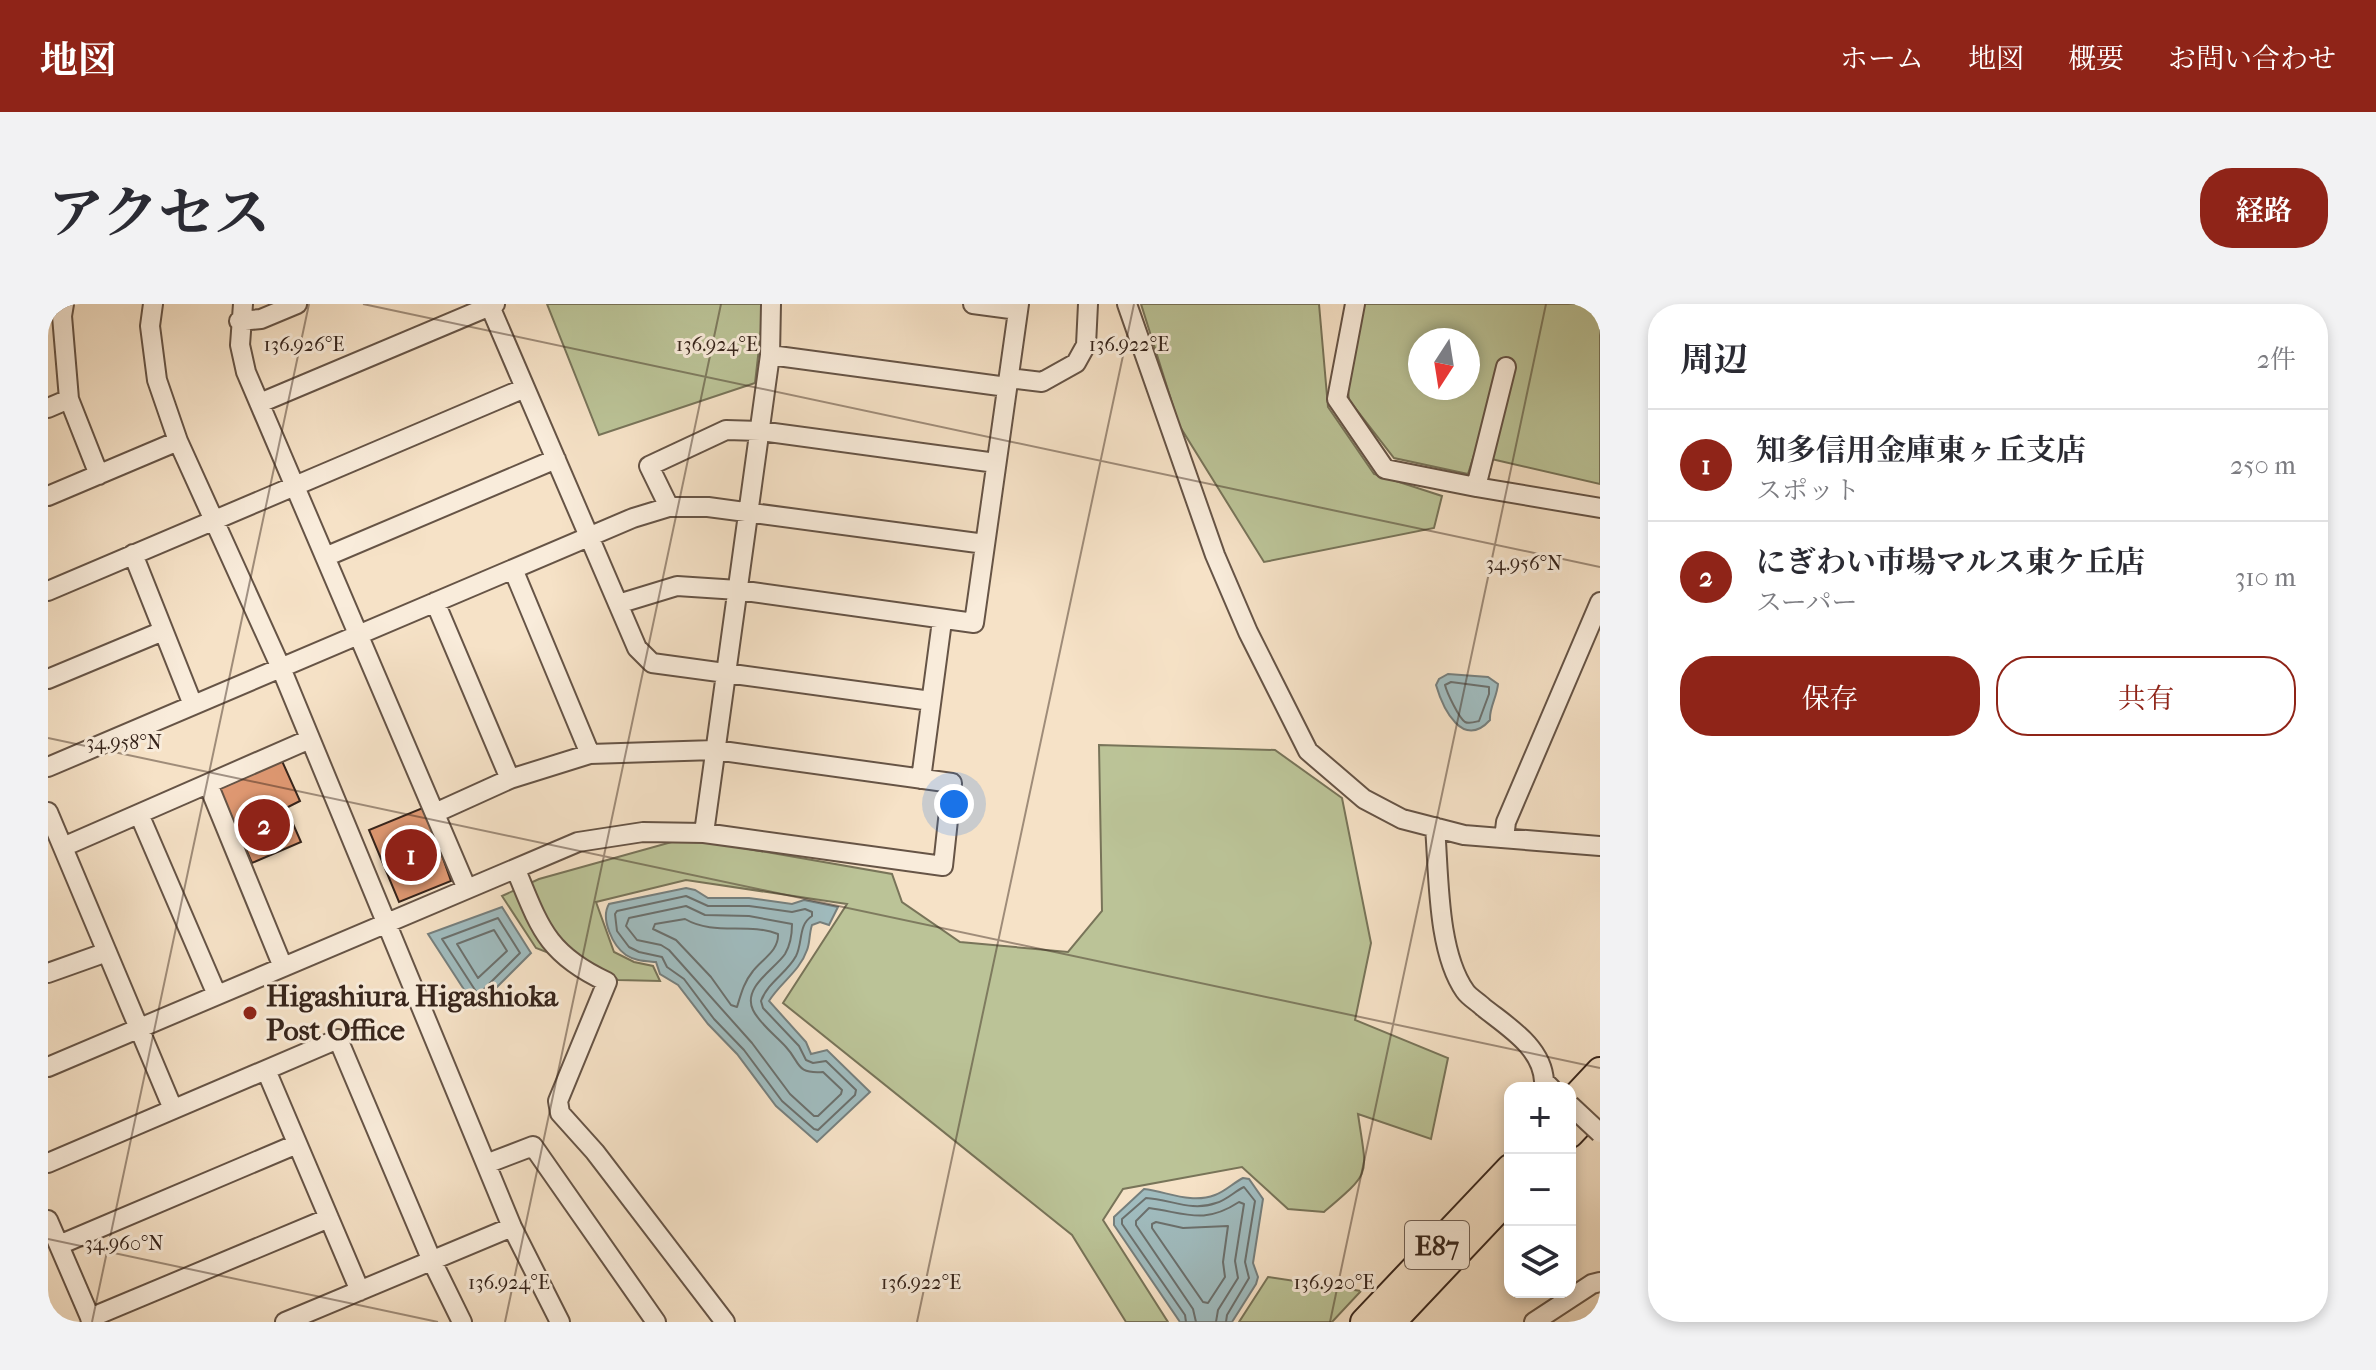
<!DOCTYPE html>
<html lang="ja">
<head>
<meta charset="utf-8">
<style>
  body { margin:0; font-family:"IM FELL French Canon","Noto Serif JP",serif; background:#f2f2f3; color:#2b2b33 }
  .controls { position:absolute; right:24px; bottom:24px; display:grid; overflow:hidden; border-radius:16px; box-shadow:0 4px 12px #0003 }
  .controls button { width:72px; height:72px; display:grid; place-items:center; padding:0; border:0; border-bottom:2px solid #e1e1e2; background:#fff; color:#2b2b33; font:40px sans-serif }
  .compass { position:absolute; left:1360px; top:24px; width:72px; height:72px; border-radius:50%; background:#fff; box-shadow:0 4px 12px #0003; rotate:192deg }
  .you { position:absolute; left:906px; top:500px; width:28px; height:28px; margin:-20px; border:6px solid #fff; border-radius:50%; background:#1a73e8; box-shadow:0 0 0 12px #1a73e833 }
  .badge { display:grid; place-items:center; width:52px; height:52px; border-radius:50%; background:#8f2418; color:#fff; font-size:26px; font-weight:700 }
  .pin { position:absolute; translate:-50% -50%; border:4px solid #fff; box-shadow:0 2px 8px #0006 }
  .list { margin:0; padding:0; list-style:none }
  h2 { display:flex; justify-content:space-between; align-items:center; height:104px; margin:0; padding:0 32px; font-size:34px }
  h2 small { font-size:26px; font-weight:400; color:#7c7c81 }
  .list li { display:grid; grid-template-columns:52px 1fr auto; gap:24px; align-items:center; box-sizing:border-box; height:112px; padding:0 32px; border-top:2px solid #e1e1e2 }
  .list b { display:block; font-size:30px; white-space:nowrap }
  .list p { margin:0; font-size:26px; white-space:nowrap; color:#7c7c81 }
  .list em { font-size:26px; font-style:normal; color:#7c7c81 }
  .actions { display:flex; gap:16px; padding:24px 32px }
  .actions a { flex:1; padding:18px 0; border:2px solid #8f2418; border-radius:32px; text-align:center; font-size:28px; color:#8f2418 }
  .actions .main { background:#8f2418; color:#fff }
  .icon { flex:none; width:44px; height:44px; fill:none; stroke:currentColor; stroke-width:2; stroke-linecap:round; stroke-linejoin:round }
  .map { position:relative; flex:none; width:1552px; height:1018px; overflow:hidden; border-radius:32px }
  header { display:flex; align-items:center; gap:48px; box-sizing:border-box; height:112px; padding:0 40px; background:#8f2418; color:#fff }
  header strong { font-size:38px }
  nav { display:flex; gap:44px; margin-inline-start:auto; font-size:28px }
  .intro { display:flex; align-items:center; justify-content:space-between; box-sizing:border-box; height:192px; padding:0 48px }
  h1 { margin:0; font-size:56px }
  .button { padding:20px 36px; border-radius:32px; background:#8f2418; color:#fff; font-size:28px; font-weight:700 }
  main { display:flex; gap:48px; padding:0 48px }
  aside { flex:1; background:#fff; border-radius:32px; box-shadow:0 4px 12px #0003 }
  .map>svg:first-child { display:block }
</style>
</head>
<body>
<header>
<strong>地図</strong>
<nav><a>ホーム</a><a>地図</a><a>概要</a><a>お問い合わせ</a></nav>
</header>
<div class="intro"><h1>アクセス</h1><a class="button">経路</a></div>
<main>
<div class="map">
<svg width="1552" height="1018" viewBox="0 0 1552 1018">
  <rect width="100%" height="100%" fill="#f6e2c7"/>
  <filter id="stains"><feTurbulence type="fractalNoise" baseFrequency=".0025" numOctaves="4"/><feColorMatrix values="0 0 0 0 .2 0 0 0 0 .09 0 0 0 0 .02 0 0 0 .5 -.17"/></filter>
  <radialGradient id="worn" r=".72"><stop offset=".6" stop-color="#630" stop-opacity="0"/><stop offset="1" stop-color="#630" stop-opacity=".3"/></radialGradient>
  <path fill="#bbc397" stroke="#787459" stroke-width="2" fill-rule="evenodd" d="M499 0H716L707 79 551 131Z
    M1093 0H1271L1280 103 1326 170 1394 192 1386 224 1216 258 1131 121Z
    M1305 0H1552V180L1426 151 1420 170 1346 154 1301 96 1296 44ZM1372 36H1420V84H1372Z
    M1051 441 1227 446 1294 494 1323 639 1307 716 1400 754 1383 835 1310 810C1319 873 1325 866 1276 908L1240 905 1194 863 1075 885 1055 916 1120 1018H1078L1024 931 735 699 799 600 638 576 548 598 566 648 586 658 605 662 612 677 570 676 488 644 454 592 491 575 638 534 844 570 854 598 912 638 1020 648 1054 607Z
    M1220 973 1313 987 1284 1018H1191Z"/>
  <path fill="#a0bcbf" stroke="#767f7d" stroke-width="2" d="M1400 370 1440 373 1450 380C1449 393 1441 404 1442 416 1415 446 1395 405 1388 381L1391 375Z
    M638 584 647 586 660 594H701L744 600 756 596 790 603 781 621 772 618 764 621C761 630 762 639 759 646 752 667 732 679 721 697L758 738 763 750 779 746 822 788 769 838 728 802 689 750 660 720 630 681 612 670 608 658C597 657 587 657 578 651 565 642 552 615 561 600Z
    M454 603 483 649 428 704 380 630Z
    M1195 874 1201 875 1215 895 1205 959 1210 973 1208 980 1184 1018H1132L1066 921V913L1096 885C1120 888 1143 900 1167 891 1178 887 1185 879 1195 874Z"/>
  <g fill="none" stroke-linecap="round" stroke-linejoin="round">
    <path stroke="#6b706d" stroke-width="2" d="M1403 378 1441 383V390L1431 417C1427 418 1421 420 1417 418 1411 414 1399 389 1397 381Z
      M638 592 660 602H701L744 608 757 605 764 608V612C750 621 755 638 748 652 739 669 720 678 713 697L715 704 751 742 758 756 765 759 778 757 808 786 807 791 770 826 766 825 734 797 696 746 666 715 636 675 619 663 614 653 591 648 581 643 569 627 567 610 569 607Z
      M638 602 657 611 701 612 744 620C744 630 743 640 737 650 727 665 694 683 705 706 711 719 728 732 738 743 753 759 747 770 775 768L794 786 793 790 770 812H766L742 790 704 739 621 646 613 641 589 636 578 622 581 614Z
      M450 614 472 649 433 688 429 689 394 635Z
      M637 615C666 632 700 618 730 630 731 647 714 655 705 667 696 678 693 690 689 703L683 701 663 673 628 636 605 625 607 620Z
      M446 626 459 647 430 674 409 640Z
      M1108 918 1135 924 1180 922 1175 958 1177 973 1160 999 1155 998 1104 924V920Z
      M1138 1018 1137 1011 1074 920V915L1098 894C1122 895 1143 908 1168 899 1179 896 1187 887 1196 883L1207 897 1197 958 1201 974 1179 1011 1178 1018
      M1148 1018 1145 1005 1088 921V917L1101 904C1138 909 1156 921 1191 898L1196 900 1187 957 1190 974 1170 1006 1168 1018"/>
  </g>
  <path fill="#df9872" stroke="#36241b" stroke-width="2" d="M234 457 252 497 238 504 253 538 204 559 171 484Z
    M377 503 403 577 351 598 321 526Z"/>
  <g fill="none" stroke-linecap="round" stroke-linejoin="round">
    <defs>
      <path id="minor" d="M16 0 14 12 21 95 51 171
        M105 0 102 22 109 76 130 137 233 364 464 923 512 1018
        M195 0 192 41 198 68 419 585
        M441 0 589 344 604 359 883 397
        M925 0 970 6
        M1079 0 1167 251 1200 328 1260 447 1316 495 1354 515 1416 531 1552 542
        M1307 0 1289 95 1337 165 1428 183
        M191 17 213 15 249 0
        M722 51 959 83
        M1458 63 1428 183 1552 204
        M961 74 994 78 1028 59 1038 41 1040 0
        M212 99 447 0
        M0 104 21 95
        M0 192 130 137
        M621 203 601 162 678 126 712 127 948 159
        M85 250 145 401
        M277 253 508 155
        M465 265 542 450
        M0 287 477 84
        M387 298 462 475
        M570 300 629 282 690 286 926 319 971 0
        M0 375 115 327
        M0 463 585 214 621 203H660L937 240
        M873 475 894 317
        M160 480 235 663
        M0 508 125 805
        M91 510 169 691
        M1387 523C1391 571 1389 647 1417 687 1421 693 1430 698 1435 703 1460 723 1494 743 1496 777L1503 784
        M656 529 722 51 723 0
        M1456 534 1458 518 1552 298
        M15 543 262 435
        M468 566C492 624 499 650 559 678L510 797 512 809 547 848 677 1018
        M0 669 59 648
        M0 763 530 538 595 528 656 529 895 562 904 479 667 446 542 450 462 475 387 509
        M218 766 312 987
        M0 859 290 735 384 957 414 1018
        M438 860 485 842 608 1018
        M0 916 44 1018
        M11 941 249 840
        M42 1014 281 914
        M237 1018 464 923
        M1486 1018 1544 980 1552 978"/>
      <path id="highway" d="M1522 799 1552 767
        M1522 830 1552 798
        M1316 1018 1462 864
        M1344 1018 1462 893"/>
    </defs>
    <use href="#minor" stroke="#665446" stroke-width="22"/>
    <use href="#highway" stroke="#36241b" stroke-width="30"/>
    <use href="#minor" stroke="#f9ecdb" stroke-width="18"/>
    <use href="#highway" stroke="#f6e2c7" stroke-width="26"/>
    <defs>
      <path id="minor-bridge" d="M1522 801 1552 829"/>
    </defs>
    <use href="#minor-bridge" stroke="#665446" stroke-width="22" stroke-linecap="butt"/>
    <use href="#minor-bridge" stroke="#f9ecdb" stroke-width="18"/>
  </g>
  <path fill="none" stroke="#36241b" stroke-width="2" stroke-opacity="0.45" d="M315 0 1552 263M0 434 1552 764M0 935 390 1018M44 1018 261 0M457 1018 673 0M869 1018 1086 0M1282 1018 1498 0"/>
  <circle fill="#8f2418" stroke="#f9ecdb" stroke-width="3" cx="202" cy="709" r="8"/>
  <g text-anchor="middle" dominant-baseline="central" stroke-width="6" stroke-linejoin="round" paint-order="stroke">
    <rect fill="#f9ecdb" stroke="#706055" stroke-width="2" x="1357" y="917" width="64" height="48" rx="6"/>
    <g font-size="28" font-weight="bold" fill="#36241b">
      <text x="1389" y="941">E87</text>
    </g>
    <g font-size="30" font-weight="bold" fill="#36241b" stroke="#f9ecdb" text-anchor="start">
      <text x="218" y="692">Higashiura Higashioka<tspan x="218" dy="34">Post Office</tspan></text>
    </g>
  </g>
  <g font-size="20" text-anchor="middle" fill="#36241b" stroke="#f9ecdb" stroke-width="6" stroke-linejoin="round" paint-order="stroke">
    <text x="256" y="47">136.926°E</text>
    <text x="669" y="47">136.924°E</text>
    <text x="1081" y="47">136.922°E</text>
    <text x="1476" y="266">34.956°N</text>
    <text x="76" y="445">34.958°N</text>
    <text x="76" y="946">34.960°N</text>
    <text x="461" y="985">136.924°E</text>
    <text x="873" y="985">136.922°E</text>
    <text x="1286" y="985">136.920°E</text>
  </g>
  <rect width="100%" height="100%" filter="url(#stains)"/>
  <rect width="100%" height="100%" fill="url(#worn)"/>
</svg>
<div class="controls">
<button>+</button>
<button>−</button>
<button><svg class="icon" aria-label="layers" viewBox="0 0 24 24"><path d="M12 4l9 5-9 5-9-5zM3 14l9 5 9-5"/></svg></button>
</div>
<svg class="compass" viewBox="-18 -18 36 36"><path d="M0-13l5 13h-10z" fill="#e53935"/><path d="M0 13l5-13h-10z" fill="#7c7c81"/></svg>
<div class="you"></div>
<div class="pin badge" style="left:363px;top:551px">1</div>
<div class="pin badge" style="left:216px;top:521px">2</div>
</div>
<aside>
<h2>周辺<small>2件</small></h2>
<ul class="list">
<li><span class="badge">1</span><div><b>知多信用金庫東ヶ丘支店</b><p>スポット</p></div><em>250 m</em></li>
<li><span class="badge">2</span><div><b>にぎわい市場マルス東ケ丘店</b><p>スーパー</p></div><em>310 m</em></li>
</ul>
<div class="actions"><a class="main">保存</a><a>共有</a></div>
</aside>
</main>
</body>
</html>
